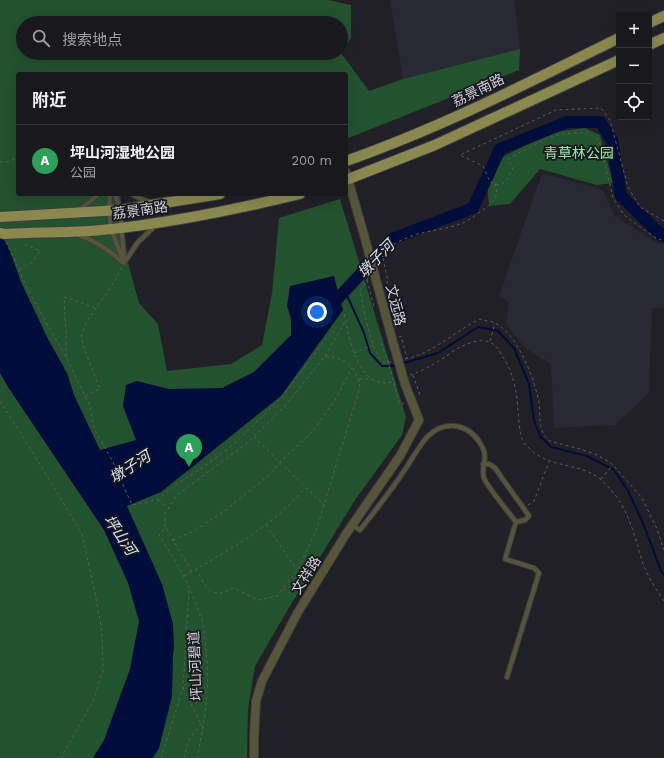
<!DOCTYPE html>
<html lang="zh">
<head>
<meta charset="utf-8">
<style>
  body { margin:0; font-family:"Work Sans","Noto Sans SC",sans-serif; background:#222126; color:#f1f3f6 }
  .controls { position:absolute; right:12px; top:12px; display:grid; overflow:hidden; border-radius:4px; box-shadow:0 4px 16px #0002 }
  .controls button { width:36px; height:36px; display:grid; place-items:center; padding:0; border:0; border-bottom:1px solid #37373b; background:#19181d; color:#f1f3f6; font:20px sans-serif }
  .you { position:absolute; left:317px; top:312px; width:14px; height:14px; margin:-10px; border:3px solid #fff; border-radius:50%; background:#1a73e8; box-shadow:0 0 0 6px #1a73e833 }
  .badge { display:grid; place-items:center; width:26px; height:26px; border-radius:50%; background:#83bcfb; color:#fff; font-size:13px; font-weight:700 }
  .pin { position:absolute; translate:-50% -33px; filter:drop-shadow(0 1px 2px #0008) }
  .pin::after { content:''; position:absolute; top:21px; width:14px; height:12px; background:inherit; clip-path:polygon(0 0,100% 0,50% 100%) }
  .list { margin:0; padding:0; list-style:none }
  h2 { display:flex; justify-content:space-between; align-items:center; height:52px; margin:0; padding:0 16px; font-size:17px }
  h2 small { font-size:13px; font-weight:400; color:#9fa0a4 }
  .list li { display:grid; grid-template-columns:26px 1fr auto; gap:12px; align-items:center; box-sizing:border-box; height:72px; padding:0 16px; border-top:1px solid #37373b }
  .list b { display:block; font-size:15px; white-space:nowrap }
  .list p { margin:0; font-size:13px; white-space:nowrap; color:#9fa0a4 }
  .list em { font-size:13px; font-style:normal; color:#9fa0a4 }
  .icon { flex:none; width:22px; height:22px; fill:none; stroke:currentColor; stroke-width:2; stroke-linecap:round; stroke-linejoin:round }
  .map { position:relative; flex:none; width:664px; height:758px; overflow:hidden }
  .search { position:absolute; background:#19181d; box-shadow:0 4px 16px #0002; left:16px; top:16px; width:332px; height:44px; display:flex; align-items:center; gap:10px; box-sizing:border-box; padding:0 14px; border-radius:22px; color:#9fa0a4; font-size:15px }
  .panel { position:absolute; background:#19181d; box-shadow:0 4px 16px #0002; left:16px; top:72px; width:332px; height:124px; border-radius:4px }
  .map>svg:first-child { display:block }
</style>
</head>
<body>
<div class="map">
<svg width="664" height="758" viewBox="0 0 664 758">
  <rect width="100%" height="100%" fill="#212027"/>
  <path fill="#292935" d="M390 0H514L520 49 403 79Z
    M542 173 603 190 614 215 656 243 664 244V308H652L649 393 615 425 554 428 551 364 526 349 506 324 509 302 499 296Z"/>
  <path fill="#23522f" d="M0 0H328L351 5V38L341 53V23H23V53H341L369 91 403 79 520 49 519 70 346 139V74H18V194H120L128 263 139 303 158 324 167 371 231 364 262 345 272 293 279 218 340 199 406 417 402 435 355 500 287 611 255 666 248 709 247 758H0Z
    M585 128 600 135 613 183 597 185 540 169 510 204 489 206 487 183 500 158 553 132Z"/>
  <path fill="#000d3a" d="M0 233 9 248 21 282 48 339 67 373 74 395 100 450 136 440 123 406 126 385 137 381 169 389 222 388 254 372 291 335V319L287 306 290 286 334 276 343 310 281 396 161 492 127 506 162 584 173 624 174 647 173 656 172 696 159 748 153 758H93L104 740 130 669 139 621 128 583 104 530 8 387 0 373Z"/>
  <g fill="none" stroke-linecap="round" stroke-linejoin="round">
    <path stroke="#000d3a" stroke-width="2" d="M345 291 364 333 370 353 382 366H396
      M401 364 438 353 478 327 498 331 514 348 529 384 534 420 540 436 551 447 587 456 614 470 628 491 643 523 661 571 664 575"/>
    <path stroke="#000d3a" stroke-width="12" d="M329 308 394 238 473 208 500 149 567 122H600L612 140 621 196 662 236H664"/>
    <defs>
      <path id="lane" d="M110 194 109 211 111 229 124 263
        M115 194 120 210 124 259
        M131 194 139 198 150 202
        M80 209 92 200 98 194
        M79 235C96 241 109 250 122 262
        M124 263 138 242 155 226
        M483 464H489L495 468 529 516 525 520 516 522
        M352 525 360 530C375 511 390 492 404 471 410 462 421 443 428 436 448 417 474 426 484 451 487 459 481 468 484 478 486 485 510 514 516 522L505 559 534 568 539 573 507 677"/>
      <path id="street" d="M346 172 364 235
        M375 276 394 346
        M254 758V737L256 701 262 681 298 612 346 534 400 456 419 420 405 384"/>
      <path id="primary" d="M649 23 664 16
        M649 45 664 38
        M346 161C440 128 530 82 619 38
        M346 180 435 145 619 60
        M0 217 120 210 220 194
        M5 234C41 232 77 233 112 229 175 222 238 209 300 194"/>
    </defs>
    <use href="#lane" stroke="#3d3c43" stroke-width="6"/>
    <use href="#street" stroke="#3d3c43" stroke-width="10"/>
    <use href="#primary" stroke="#3d3c43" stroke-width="12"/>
    <path stroke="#5b5a60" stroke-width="1" stroke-dasharray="3 3" stroke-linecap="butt" d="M0 162H6L18 158
      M664 221 640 207 628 187 610 120 601 108 556 110 460 155 483 166 490 182 495 184 501 185 508 178 513 168 508 159 543 140 561 134 587 132 599 140 613 198 624 215 654 237 664 241
      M6 242 29 292 66 357 85 396 90 405 94 429 112 460 132 505 157 500 175 485 202 468 235 443 282 397 332 331 337 335
      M383 258 388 282 386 283
      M379 259 382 255 383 257C390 246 396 242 409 237 426 230 446 230 463 223 470 220 477 214 484 209 493 203 500 196 495 184
      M19 269 32 262 40 251 22 243
      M368 278 360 291C364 310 370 348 383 362H391
      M367 280 374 307 375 306
      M344 314C350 338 358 394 395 381
      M399 337 401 336 407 358
      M490 341 495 323
      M381 343 388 362 400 405 404 403
      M354 353 373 345
      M325 356 345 322
      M66 357V333L64 297 71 299 95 308
      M405 359C434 353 455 331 480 319 485 321 491 321 495 323 518 335 534 378 539 402 541 416 537 432 550 441 571 447 596 451 613 465L642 498 657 529 664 550
      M410 375C422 371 433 365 445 357 451 353 458 347 465 345 471 342 482 339 489 342 495 344 498 348 501 354 513 371 517 391 518 411 519 420 519 432 523 441 524 444 527 446 529 448 549 469 580 462 600 479 628 503 633 531 643 564 648 577 656 589 664 601
      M413 375 420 395 418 396
      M359 379H370
      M85 396 100 389 84 348 81 336 87 321 111 287 122 268
      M0 401 27 443 82 534 95 593 102 632 103 670 94 699 61 758
      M254 437 324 505
      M601 479 613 465
      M158 500 169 508
      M528 505 534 501 549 462
      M266 525 297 570
      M166 528 192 572
      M173 540 194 531 227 509 269 475 280 462 313 431 335 400 352 368
      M196 569C201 578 208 596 221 593 225 592 229 590 233 588L259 600 277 596 297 571 316 531 360 387C356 366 346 358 325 356L284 407 246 444 177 495 165 514V528L159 535C178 564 195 594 204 628 205 635 205 642 206 649 210 689 205 720 197 758
      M184 576C227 551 272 527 305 488
      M283 589 298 598
      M183 688 203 728
      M161 758 183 688 189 590
      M184 758 188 741 201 724"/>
    <use href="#lane" stroke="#56553a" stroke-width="4"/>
    <use href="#street" stroke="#56553a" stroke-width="8"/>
    <use href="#primary" stroke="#8b884f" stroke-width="10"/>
    <defs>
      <path id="street-bridge" d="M364 235 375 276
        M394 346 405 384"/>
      <path id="primary-bridge" d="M0 233 5 234"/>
    </defs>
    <use href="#street-bridge" stroke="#3d3c43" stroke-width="10" stroke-linecap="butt"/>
    <use href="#primary-bridge" stroke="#3d3c43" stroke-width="12" stroke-linecap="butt"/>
    <use href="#street-bridge" stroke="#56553a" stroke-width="8"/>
    <use href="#primary-bridge" stroke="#8b884f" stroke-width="10"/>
  </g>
  <g text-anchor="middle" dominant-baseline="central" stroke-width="3.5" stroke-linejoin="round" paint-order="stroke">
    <g font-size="14" fill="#d2d2d7" stroke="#17171e">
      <text transform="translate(478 90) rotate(-26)">荔景南路</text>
      <text transform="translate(140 210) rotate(-8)">荔景南路</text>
      <text transform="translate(396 305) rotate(76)">文远路</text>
      <text transform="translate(306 575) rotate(-58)">文祥路</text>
      <text transform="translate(195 666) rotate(-93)">坪山河碧道</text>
    </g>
    <g font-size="14" fill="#98eaa9" stroke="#17171e">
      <text x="579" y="153">青草林公园</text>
    </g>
    <g font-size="15" font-style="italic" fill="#dae4f4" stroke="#17171e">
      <text transform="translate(376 259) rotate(-46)">墩子河</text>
      <text transform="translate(130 467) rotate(-33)">墩子河</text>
      <text transform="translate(120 535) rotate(56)">坪山河</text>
    </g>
  </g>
</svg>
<div class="controls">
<button>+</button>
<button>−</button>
<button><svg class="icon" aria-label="locate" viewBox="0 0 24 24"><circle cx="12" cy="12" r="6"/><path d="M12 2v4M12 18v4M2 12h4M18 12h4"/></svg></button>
</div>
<div class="you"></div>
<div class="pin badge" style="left:189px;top:467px;background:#2e9e5b">A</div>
<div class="search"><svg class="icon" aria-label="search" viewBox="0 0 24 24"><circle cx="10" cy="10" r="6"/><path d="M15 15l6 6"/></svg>搜索地点</div>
<section class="panel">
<h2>附近<small></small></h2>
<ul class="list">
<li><span class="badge" style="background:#2e9e5b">A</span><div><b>坪山河湿地公园</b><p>公园</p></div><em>200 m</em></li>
</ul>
</section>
</div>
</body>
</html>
